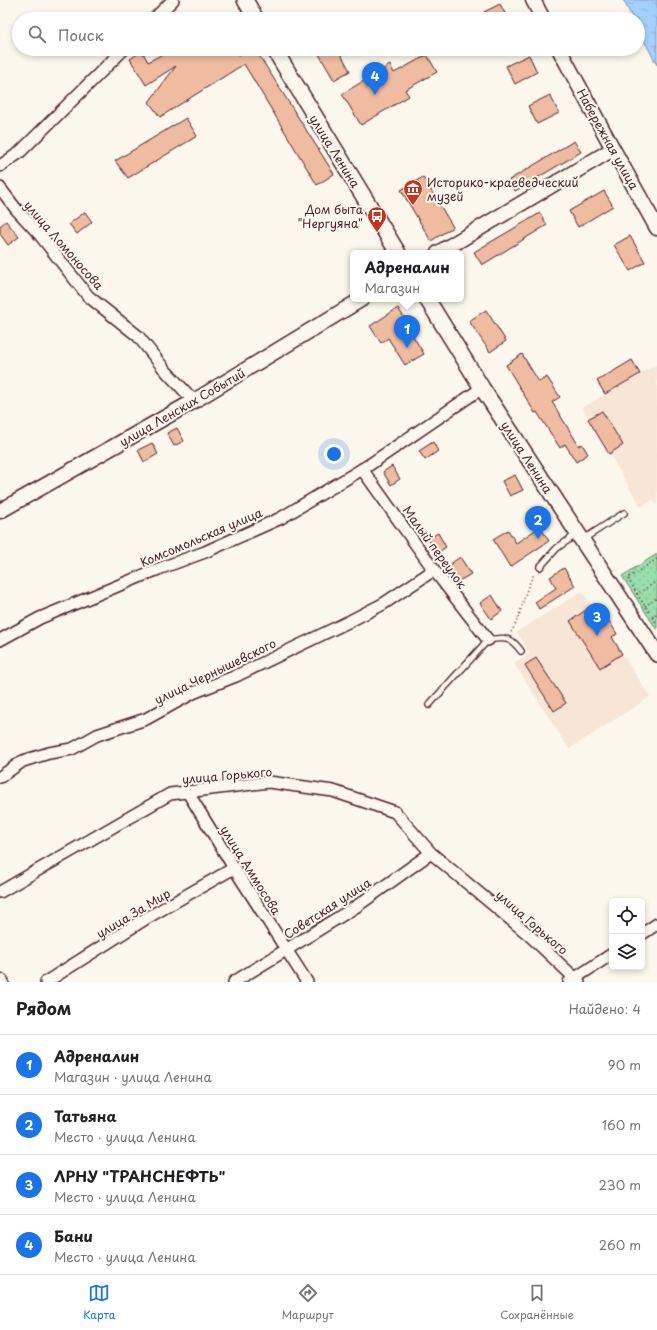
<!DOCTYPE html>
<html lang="ru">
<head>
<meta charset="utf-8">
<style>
  body { margin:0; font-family:"Playpen Sans",sans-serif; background:#f2f2f2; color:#202124 }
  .controls { position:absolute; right:12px; bottom:12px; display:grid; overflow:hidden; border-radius:6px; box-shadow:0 2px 6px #0003 }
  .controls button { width:36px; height:36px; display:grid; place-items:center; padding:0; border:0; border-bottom:1px solid #e0e0e0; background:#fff; color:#202124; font:20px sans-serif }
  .you { position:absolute; left:334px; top:454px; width:14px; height:14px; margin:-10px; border:3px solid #fff; border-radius:50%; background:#1a73e8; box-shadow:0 0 0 6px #1a73e833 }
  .badge { display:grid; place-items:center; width:26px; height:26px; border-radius:50%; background:#1a73e8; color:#fff; font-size:13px; font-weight:700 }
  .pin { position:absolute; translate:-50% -33px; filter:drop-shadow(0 1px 2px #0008) }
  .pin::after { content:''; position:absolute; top:21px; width:14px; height:12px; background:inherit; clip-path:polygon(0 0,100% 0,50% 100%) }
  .popup { position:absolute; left:350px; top:250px; width:114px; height:52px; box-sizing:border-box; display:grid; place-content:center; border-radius:6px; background:#fff; filter:drop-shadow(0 1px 3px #0005); font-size:13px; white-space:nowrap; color:#757577 }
  .popup b { font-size:15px; color:#202124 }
  .popup::after { content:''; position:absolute; left:50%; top:100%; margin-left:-8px; border:8px solid transparent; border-top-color:#fff }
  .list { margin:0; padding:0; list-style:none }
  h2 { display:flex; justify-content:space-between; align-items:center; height:52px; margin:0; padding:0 16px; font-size:17px }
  h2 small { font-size:13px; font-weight:400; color:#757577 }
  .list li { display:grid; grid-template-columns:26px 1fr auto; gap:12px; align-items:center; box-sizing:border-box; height:60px; padding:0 16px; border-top:1px solid #e0e0e0 }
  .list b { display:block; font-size:15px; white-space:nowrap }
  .list p { margin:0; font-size:13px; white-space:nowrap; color:#757577 }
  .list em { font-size:13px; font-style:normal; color:#757577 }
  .icon { flex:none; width:22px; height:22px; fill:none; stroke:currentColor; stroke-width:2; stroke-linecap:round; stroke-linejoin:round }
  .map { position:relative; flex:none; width:657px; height:982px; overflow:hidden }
  .search { position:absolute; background:#fff; box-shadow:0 2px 6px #0003; left:12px; right:12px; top:12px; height:44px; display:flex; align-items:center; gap:10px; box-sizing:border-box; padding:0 14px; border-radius:22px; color:#757577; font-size:15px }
  .sheet { height:292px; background:#fff }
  nav { display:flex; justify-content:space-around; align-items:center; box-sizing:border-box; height:56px; border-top:1px solid #e0e0e0; background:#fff; font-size:11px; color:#757577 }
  nav a { display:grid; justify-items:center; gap:2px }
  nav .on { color:#1a73e8 }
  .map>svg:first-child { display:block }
</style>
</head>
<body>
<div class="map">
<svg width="657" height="982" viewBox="0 0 657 982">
  <defs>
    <pattern id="park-dots" width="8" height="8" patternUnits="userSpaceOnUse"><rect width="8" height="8" fill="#99dfac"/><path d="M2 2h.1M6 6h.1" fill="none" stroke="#85bf94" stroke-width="1.8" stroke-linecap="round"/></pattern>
    <pattern id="water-ripples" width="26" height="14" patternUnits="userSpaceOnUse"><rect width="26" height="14" fill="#a3d0fe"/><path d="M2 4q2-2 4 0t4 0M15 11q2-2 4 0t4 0" fill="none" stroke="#8eb2da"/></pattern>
  </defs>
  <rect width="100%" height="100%" fill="#fbf7ec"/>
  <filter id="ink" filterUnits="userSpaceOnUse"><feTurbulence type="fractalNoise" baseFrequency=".025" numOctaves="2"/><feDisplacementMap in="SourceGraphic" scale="8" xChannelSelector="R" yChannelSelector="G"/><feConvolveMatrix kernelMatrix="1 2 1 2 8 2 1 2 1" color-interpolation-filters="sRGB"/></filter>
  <g filter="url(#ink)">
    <path fill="#f7e5d6" d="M657 364V505L653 500 641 507 582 408Z
      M582 591 603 625 609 621 617 634 612 638 650 697 569 749 514 663 530 653 517 632Z"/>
    <path fill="url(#park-dots)" stroke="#727f6c" d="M657 554V630L622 576Z"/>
    <path fill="url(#water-ripples)" stroke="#7f89aa" d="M623 0H657V65L638 29V19H633Z"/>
    <path fill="#efbca1" stroke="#4a1f2b" d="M500 4 508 19H488L484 12Z
      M172 49H233L239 55 249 49H255L334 174 317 185 244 64 160 117 149 102 176 66 146 85 130 59 142 51 148 62Z
      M316 49H338L350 71 334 80Z
      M427 55 437 72 405 90 409 96 361 125 342 94 390 65 394 73Z
      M529 55 537 72 515 84 506 66Z
      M550 95 559 113 537 124 528 106Z
      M186 118 197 136 128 178 115 161Z
      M574 141 581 152 515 191 509 180Z
      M423 177 453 227 431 241 401 190Z
      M604 191 613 206 578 227 569 211Z
      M85 212 92 222 77 234 69 224Z
      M540 213 547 225 482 265 474 252Z
      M6 221 19 237 8 245 0 234V226Z
      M630 236 645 262 630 271 614 245Z
      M398 308 409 325 407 326 424 354 405 365 388 338 381 343 370 326Z
      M486 310 506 341 490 352 469 321Z
      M522 354 539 382 547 377 560 397 552 402 579 446 582 444 588 454 576 462 565 444 560 448 537 412 535 413 506 365Z
      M632 360 640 374 605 394 597 381Z
      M602 411 623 445 609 454 588 419Z
      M177 428 184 441 174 446 167 433Z
      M433 442 438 451 425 460 419 451Z
      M152 443 158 454 144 462 138 450Z
      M392 466 400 479 391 485 383 472Z
      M515 475 523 490 510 496 502 481Z
      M540 527 549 541 510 567 493 539 508 530 516 543Z
      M438 533 446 547 437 553 428 539Z
      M460 557 471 574 459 581 449 565Z
      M564 568 575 586 539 609 535 602 556 588 550 577Z
      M492 595 502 611 491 619 480 603Z
      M592 606 604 625 609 621 617 634 612 637 622 654 600 668 570 621Z
      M536 658 566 703 554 711 525 665Z"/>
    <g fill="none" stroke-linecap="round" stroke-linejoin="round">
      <defs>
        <path id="service" d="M582 540 624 513
          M540 567 557 548 577 534
          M429 705 488 640C505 637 511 637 521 651"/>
        <path id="minor" d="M154 19 173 0
          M0 166 19 153 124 49
          M0 188 16 209 40 235 88 296 138 336 165 370 194 401
          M362 469 434 570 488 640
          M0 640 40 618 161 568 205 552 281 518 369 465 482 388
          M0 777 23 761 49 753 72 749 97 735 146 719 193 693 236 676 350 621 383 604 434 570
          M187 791 234 868 307 982
          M0 892 170 794 269 782 333 791 395 812 431 853 528 934 579 982
          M642 934 657 924
          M46 982 145 919 234 868
          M234 982 357 906 431 853
          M569 982 612 954"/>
        <path id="tertiary" d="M533 0 543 19
          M559 49 613 149 657 228
          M438 253 613 149
          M0 511 194 401 362 299"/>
        <path id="secondary" d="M245 0 256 19
          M274 49 398 253
          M427 299 482 388 657 654
          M0 981 1 982"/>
      </defs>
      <use href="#service" stroke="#4a1f2b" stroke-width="8"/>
      <use href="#minor" stroke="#4a1f2b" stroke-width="14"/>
      <use href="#tertiary" stroke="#4a1f2b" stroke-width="17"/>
      <use href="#secondary" stroke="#4a1f2b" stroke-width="18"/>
      <path stroke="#4a1f2b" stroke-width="1.5" stroke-dasharray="1 3" stroke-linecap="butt" d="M657 581 637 594 657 624
        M637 594 628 578 657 559
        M645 606 657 598
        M652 617 657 614
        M511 632C523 614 523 591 535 573"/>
      <use href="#service" stroke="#fbf7ec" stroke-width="5.5"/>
      <use href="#minor" stroke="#fbf7ec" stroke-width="11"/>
      <use href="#tertiary" stroke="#fbf7ec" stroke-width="14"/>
      <use href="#secondary" stroke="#fbf7ec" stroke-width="15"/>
    </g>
  </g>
  <defs>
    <symbol id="museum-pin" viewBox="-11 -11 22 30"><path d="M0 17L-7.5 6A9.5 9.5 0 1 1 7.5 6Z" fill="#c8321e" stroke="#fbf7ec"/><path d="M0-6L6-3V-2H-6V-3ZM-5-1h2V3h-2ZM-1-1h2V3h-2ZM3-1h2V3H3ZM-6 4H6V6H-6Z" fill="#fff"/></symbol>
    <symbol id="bus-pin" viewBox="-11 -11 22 30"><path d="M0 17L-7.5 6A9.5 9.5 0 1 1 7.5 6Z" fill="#c8321e" stroke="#fbf7ec"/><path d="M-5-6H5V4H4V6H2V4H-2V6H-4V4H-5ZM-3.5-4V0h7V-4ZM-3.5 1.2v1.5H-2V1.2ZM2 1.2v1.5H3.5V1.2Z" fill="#fff"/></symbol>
  </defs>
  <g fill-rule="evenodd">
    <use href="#museum-pin" x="402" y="178" width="22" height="30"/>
    <use href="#bus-pin" x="366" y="205" width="22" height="30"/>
  </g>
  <g text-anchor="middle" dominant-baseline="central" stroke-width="4" stroke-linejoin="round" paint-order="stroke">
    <g font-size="12" fill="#4a1f2b" stroke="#fbf7ec">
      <text transform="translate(608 139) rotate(61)">Набережная улица</text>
      <text transform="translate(335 151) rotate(58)">улица Ленина</text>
      <text transform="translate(64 245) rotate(49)">улица Ломоносова</text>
      <text transform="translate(182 407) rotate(-30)">улица Ленских Событий</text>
      <text transform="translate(527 457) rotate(57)">улица Ленина</text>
      <text transform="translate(201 537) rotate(-23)">Комсомольская улица</text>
      <text transform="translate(435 547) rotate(54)">Малый переулок</text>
      <text transform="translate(215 671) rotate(-26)">улица Чернышевского</text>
      <text transform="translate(227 775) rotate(-5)">улица Горького</text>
      <text transform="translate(251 870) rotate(58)">улица Аммосова</text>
      <text transform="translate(327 908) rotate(-33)">Советская улица</text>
      <text transform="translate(133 913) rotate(-31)">улица За Мир</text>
      <text transform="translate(532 922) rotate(41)">улица Горького</text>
    </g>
    <g font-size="12" fill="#4a1f2b" stroke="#fbf7ec" text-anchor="start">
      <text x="427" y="182">Историко-краеведческий<tspan x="427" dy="14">музей</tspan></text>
      <text x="363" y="209" text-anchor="end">Дом быта<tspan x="363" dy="14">"Нергуяна"</tspan></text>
    </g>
  </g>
</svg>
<div class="controls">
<button><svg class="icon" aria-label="locate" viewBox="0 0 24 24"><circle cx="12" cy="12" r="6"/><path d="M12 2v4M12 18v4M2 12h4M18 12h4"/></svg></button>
<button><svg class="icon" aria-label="layers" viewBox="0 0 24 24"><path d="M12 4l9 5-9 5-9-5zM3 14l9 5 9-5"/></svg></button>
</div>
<div class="you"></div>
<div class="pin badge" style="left:407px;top:348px">1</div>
<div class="popup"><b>Адреналин</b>Магазин</div>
<div class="pin badge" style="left:538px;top:539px">2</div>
<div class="pin badge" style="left:597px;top:636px">3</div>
<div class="pin badge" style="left:375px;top:95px">4</div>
<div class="search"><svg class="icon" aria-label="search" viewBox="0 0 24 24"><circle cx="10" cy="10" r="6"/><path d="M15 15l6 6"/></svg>Поиск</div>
</div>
<section class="sheet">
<h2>Рядом<small>Найдено: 4</small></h2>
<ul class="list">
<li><span class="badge">1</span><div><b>Адреналин</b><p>Магазин · улица Ленина</p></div><em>90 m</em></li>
<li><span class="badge">2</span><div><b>Татьяна</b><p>Место · улица Ленина</p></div><em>160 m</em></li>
<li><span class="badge">3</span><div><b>ЛРНУ &quot;ТРАНСНЕФТЬ&quot;</b><p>Место · улица Ленина</p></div><em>230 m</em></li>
<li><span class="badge">4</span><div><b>Бани</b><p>Место · улица Ленина</p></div><em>260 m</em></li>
</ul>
</section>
<nav>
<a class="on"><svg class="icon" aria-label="map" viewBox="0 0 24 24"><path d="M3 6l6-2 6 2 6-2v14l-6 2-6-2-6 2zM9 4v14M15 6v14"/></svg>Карта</a>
<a><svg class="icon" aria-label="directions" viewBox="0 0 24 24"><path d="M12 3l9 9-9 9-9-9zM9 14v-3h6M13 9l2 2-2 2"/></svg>Маршрут</a>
<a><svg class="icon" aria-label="saved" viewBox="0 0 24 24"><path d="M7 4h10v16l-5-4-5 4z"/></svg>Сохранённые</a>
</nav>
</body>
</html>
